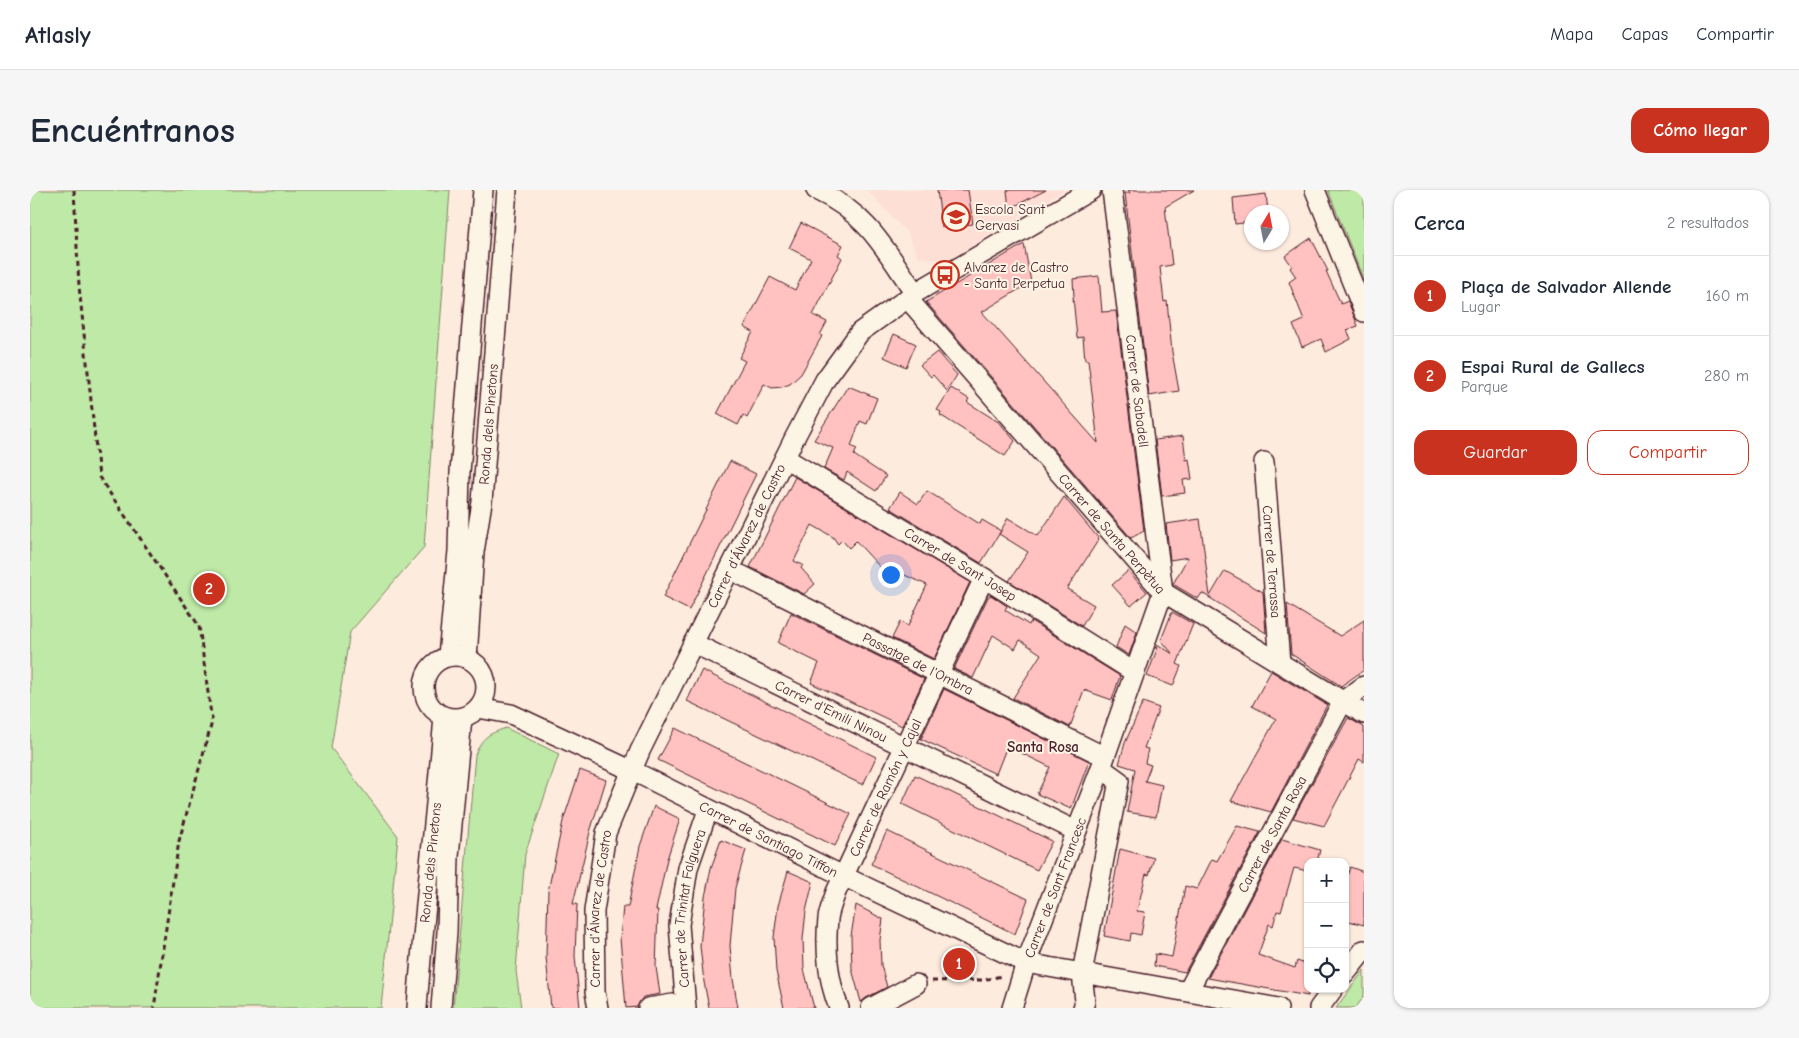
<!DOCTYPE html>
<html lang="es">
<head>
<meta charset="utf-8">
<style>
  body { margin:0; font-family:"Comic Neue",sans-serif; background:#f6f6f7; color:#1f2937 }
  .controls { position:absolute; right:15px; bottom:15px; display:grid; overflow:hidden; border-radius:10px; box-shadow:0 1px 4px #0004 }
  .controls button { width:45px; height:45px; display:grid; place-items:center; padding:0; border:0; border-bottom:1px solid #e0e1e3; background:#fff; color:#1f2937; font:25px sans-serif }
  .compass { position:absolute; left:1214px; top:15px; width:45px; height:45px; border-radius:50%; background:#fff; box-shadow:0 1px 4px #0004; rotate:10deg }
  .you { position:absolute; left:860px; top:384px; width:18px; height:18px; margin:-12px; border:4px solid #fff; border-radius:50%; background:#1a73e8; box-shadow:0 0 0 8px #1a73e833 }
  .badge { display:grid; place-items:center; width:32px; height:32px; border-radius:50%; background:#c8321e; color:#fff; font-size:16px; font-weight:700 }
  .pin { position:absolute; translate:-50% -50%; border:2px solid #fff; box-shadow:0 1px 5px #0006 }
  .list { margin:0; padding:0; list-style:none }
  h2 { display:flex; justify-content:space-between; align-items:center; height:65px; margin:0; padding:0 20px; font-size:21px }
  h2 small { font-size:16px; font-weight:400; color:#747a83 }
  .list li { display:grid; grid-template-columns:32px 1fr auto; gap:15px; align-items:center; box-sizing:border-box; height:80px; padding:0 20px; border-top:1px solid #e0e1e3 }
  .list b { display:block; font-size:19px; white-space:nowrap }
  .list p { margin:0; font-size:16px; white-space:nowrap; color:#747a83 }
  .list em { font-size:16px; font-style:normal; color:#747a83 }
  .actions { display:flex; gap:10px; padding:15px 20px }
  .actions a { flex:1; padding:11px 0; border:1px solid #c8321e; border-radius:15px; text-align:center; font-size:18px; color:#c8321e }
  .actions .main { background:#c8321e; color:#fff }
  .icon { flex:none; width:28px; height:28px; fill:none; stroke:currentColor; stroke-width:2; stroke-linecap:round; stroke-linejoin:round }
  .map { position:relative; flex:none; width:1334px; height:818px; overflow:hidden; border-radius:15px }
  header { display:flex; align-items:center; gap:30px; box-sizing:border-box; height:70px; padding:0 25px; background:#fff; border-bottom:1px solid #e0e1e3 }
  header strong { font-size:24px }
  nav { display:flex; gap:28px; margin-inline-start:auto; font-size:18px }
  .intro { display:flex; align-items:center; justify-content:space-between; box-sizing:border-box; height:120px; padding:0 30px }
  h1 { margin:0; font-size:35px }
  .button { padding:12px 22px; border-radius:15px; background:#c8321e; color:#fff; font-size:18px; font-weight:700 }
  main { display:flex; gap:30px; padding:0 30px }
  aside { flex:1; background:#fff; border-radius:15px; box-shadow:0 1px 4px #0004 }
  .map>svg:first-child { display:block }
</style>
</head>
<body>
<header>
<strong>Atlasly</strong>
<nav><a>Mapa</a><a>Capas</a><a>Compartir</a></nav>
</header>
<div class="intro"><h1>Encuéntranos</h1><a class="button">Cómo llegar</a></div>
<main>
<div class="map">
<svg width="1334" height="818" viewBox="0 0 1334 818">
  <rect width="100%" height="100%" fill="#fdebde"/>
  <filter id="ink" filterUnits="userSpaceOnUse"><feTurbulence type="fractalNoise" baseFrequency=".02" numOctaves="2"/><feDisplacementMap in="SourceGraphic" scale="10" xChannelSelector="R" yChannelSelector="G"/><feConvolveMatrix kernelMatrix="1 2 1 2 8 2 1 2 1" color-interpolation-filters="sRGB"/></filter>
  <g filter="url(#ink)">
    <path fill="#fedfd5" d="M837 0H1034L916 71 888 67 878 44Z"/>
    <path fill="#bee9a6" stroke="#848468" d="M0 0H420L394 357 320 442 301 558 368 646 351 818H0Z
      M1298 0H1334V91L1331 83Z
      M476 538 529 564 495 664 486 781 491 818H423L445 565C452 547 458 544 476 538Z
      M1334 780V806L1326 818H1306Z"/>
    <path fill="#ffc2c0" stroke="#4a1f2b" d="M907 0H938L943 34 912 37Z
      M977 0H1016L979 19Z
      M1098 0H1164L1135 17 1142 75 1130 77 1134 112 1137 111 1142 162 1149 201 1119 206 1095 3H1100Z
      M1236 4 1238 22H1222V32L1205 34 1203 8Z
      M771 33 813 55 808 65 812 68 783 125 797 132 790 145 792 146 771 184 760 194 752 197 742 198 734 194 717 228 713 225 708 235 687 224 715 171 709 168 723 142 714 137 740 87 765 100 781 69 759 58Z
      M1281 48 1298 81H1296L1311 114 1318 111 1328 136 1317 140 1321 149 1296 162 1291 149 1272 157 1263 135 1274 130 1259 92 1266 87 1260 78 1262 76 1255 66Z
      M994 54 1001 92 952 122 1068 253 1058 170H1055L1053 147 1047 148 1043 107H1044L1043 89 1069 86 1072 122 1086 121 1114 341 1101 348 896 112Z
      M864 144 886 154 876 177 854 167Z
      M907 162 927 185 917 201 903 185 901 187 890 175Z
      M818 196 847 208 837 234 830 231 821 256 827 259 824 265 856 286 846 301 817 282 814 290 794 279 803 258 784 250Z
      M921 198 939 209 937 212 970 233 985 251 975 266 910 225 911 222 907 220Z
      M1153 246 1156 270 1159 269 1162 289 1153 290 1155 303 1132 306 1125 250Z
      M700 271 726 284 659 420 633 407Z
      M765 287 940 392 904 469 862 448 870 432 878 436 897 395 870 383 864 390 859 387 826 351 819 358 812 350 808 354 803 347 782 335 764 371 773 375 771 378 785 394 774 404 720 377Z
      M897 301 950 334 952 330 971 341 951 373 860 318 870 302 888 314Z
      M1034 307 1069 349 1037 399 1064 415 1052 436 979 391 998 362 969 344 978 328 1008 346Z
      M1170 329 1180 406 1195 381 1233 402 1236 443 1172 403 1168 409 1143 394 1158 367 1140 370 1136 334Z
      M1098 381 1117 402 1101 416 1082 395Z
      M961 405 977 416 975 420 999 435 1001 431 1090 486 1082 510 1054 500 1040 537 983 508 1011 464 990 450 985 459 963 445 943 488 924 479 958 407Z
      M1257 414 1310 446 1334 430V480L1311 496 1261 464Z
      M1142 422 1163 434 1147 474 1151 476 1143 496 1117 486 1128 457 1125 458 1127 454 1143 464 1131 450Z
      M761 423 894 489 872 536 781 493 789 473 748 453Z
      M1095 434 1107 442 1099 465 1086 457Z
      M672 480 846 567 833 595 657 511Z
      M1241 481 1297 515 1241 622 1201 611 1246 529 1222 516Z
      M914 499 1059 571 1041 619 1007 604 1020 577 977 556 966 584 891 549Z
      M1113 512 1129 518 1114 558 1118 559 1115 573 1121 575 1115 591 1132 595 1126 627 1097 622 1105 579 1089 574 1095 553Z
      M1318 528 1334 537V572L1329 569 1294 636 1263 628Z
      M645 538 821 624 805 656 628 570Z
      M550 580 576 590 560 642 543 714H547L545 766 550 818H521L516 767 518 701 533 631Z
      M885 585 1022 651 1007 680 872 614Z
      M624 616 650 629 637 669 626 720H628L626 777 630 804 613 807 607 817 596 818 590 748 593 717H598L610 656Z
      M1207 636 1230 642 1155 782 1124 776 1125 764 1142 767 1155 696 1167 699 1182 669 1187 671Z
      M857 641 998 709 985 744 841 674Z
      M1252 649 1290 660 1287 672H1278V681L1264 678 1251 722 1247 721 1243 736 1239 734 1228 765 1265 778 1267 771 1278 775V806L1178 788Z
      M691 650 716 660 705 698 700 756 703 789 708 818H679L674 792 670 756 675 707 681 678Z
      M1090 659 1124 668 1119 685 1116 684 1107 721 1115 722 1111 745 1101 743 1100 751 1074 746Z
      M1320 677 1334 682V735L1315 730V693Z
      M758 681 783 692 776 721 773 749 774 779 784 818H754L746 781 744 747 748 716Z
      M826 715 853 729 850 750 851 775 857 797 836 808 831 812 822 779 821 746Z"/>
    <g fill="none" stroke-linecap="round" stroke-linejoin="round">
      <defs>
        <g id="street">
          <path d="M786 0C838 24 854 58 885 103"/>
          <path d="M1285 0 1334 122"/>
          <path id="s1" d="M878 109 1133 402 1334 524"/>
          <path id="s2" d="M755 268 954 388 1104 482"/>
          <path id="s3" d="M1234 272 1250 473"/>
          <path id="s4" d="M711 385 1065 562"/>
          <path id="s5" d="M663 453 1046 641"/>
          <circle cx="425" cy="497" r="31"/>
          <path d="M418 466 428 361 430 282 453 0"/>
          <path id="s6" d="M437 468 444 362 452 312 477 0"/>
          <path id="s7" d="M448 518 481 524 609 584 813 686 996 773 1248 818"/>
          <path d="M1315 784 1334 760"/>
          <path id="s8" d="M1158 801 1313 511 1334 496"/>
          <path id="s9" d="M387 818C394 721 406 624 414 527"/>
          <path d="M411 818 417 742 419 666 432 528"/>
          <path id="s10" d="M568 818 565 802 564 721 576 643 610 561 764 249 795 190 830 142 885 103 1061 0"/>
          <path d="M618 818 643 814"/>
          <path id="s11" d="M656 818 649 735 658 678 678 620"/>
          <path id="s12" d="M809 818C798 791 795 758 798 729 799 720 803 711 806 702L954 388"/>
          <path d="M841 818 886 794"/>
          <path id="s13" d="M982 818 996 773 1071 578 1133 402 1082 0"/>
          <path d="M1053 818 1055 811 1052 783 1089 591 1071 578"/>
          <path d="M1289 818 1303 799"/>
        </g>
      </defs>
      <use href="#street" stroke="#4a1f2b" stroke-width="22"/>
      <path stroke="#4a1f2b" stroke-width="3" stroke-dasharray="5 4" stroke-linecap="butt" d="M44 0 49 96 69 287 169 436 182 532 149 651 124 818
        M902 791 953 790 972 786"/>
      <use href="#street" stroke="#fcf5e5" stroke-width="19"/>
    </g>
  </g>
  <defs>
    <symbol id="school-ring" viewBox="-11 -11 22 22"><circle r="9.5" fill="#fcf5e5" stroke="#c8321e" stroke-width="1.5"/><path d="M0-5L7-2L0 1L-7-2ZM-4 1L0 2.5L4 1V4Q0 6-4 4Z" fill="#c8321e"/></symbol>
    <symbol id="bus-ring" viewBox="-11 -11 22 22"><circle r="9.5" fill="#fcf5e5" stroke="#c8321e" stroke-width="1.5"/><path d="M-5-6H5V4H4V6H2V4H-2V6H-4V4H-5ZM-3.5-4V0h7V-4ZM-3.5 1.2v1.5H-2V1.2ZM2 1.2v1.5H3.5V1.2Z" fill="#c8321e"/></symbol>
  </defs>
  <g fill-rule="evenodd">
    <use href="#school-ring" x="910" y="11" width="32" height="32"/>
    <use href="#bus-ring" x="899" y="69" width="32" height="32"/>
  </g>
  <g text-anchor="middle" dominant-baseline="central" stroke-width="4" stroke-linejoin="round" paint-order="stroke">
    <g font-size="14" fill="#4a1f2b" stroke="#fcf5e5" text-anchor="start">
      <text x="945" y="19">Escola Sant<tspan x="945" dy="16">Gervasi</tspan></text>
      <text x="934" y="77">Alvarez de Castro<tspan x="934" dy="16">- Santa Perpetua</tspan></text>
    </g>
    <g font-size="14" fill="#4a1f2b" stroke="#fcf5e5">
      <text transform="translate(1107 201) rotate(83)">Carrer de Sabadell</text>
      <text stroke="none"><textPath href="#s6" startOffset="235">Ronda dels Pinetons</textPath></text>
      <text stroke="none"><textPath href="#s1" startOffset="311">Carrer de Santa Perpètua</textPath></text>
      <text stroke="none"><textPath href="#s10" startOffset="505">Carrer d'Álvarez de Castro</textPath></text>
      <text stroke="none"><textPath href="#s3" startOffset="100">Carrer de Terrassa</textPath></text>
      <text stroke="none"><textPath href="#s2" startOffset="205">Carrer de Sant Josep</textPath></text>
      <text stroke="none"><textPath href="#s4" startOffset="198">Passatge de l'Ombra</textPath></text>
      <text stroke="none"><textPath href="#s5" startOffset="154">Carrer d'Emili Ninou</textPath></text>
      <text stroke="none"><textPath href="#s12" startOffset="234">Carrer de Ramón y Cajal</textPath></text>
      <text stroke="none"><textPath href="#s8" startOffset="178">Carrer de Santa Rosa</textPath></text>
      <text stroke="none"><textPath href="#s7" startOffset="320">Carrer de Santiago Tiffon</textPath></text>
      <text stroke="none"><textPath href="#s9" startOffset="146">Ronda dels Pinetons</textPath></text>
      <text stroke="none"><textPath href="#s13" startOffset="128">Carrer de Sant Francesc</textPath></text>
      <text stroke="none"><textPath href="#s10" startOffset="100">Carrer d'Álvarez de Castro</textPath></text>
      <text stroke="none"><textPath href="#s11" startOffset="101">Carrer de Trinitat Falguera</textPath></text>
    </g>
    <g font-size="15" font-weight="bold" fill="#4a1f2b" stroke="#fcf5e5">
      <text x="1013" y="557">Santa Rosa</text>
    </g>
  </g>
</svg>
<div class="controls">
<button>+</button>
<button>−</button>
<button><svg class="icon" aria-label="locate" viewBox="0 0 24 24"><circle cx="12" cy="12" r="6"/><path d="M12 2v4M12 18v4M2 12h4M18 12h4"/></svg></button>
</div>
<svg class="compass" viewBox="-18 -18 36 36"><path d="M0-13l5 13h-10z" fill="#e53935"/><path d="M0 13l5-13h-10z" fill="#747a83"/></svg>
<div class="you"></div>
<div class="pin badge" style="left:929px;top:774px">1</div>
<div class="pin badge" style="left:179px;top:399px">2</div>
</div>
<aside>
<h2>Cerca<small>2 resultados</small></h2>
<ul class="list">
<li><span class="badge">1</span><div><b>Plaça de Salvador Allende</b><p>Lugar</p></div><em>160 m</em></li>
<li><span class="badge">2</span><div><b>Espai Rural de Gallecs</b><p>Parque</p></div><em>280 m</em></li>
</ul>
<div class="actions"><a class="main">Guardar</a><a>Compartir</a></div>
</aside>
</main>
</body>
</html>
